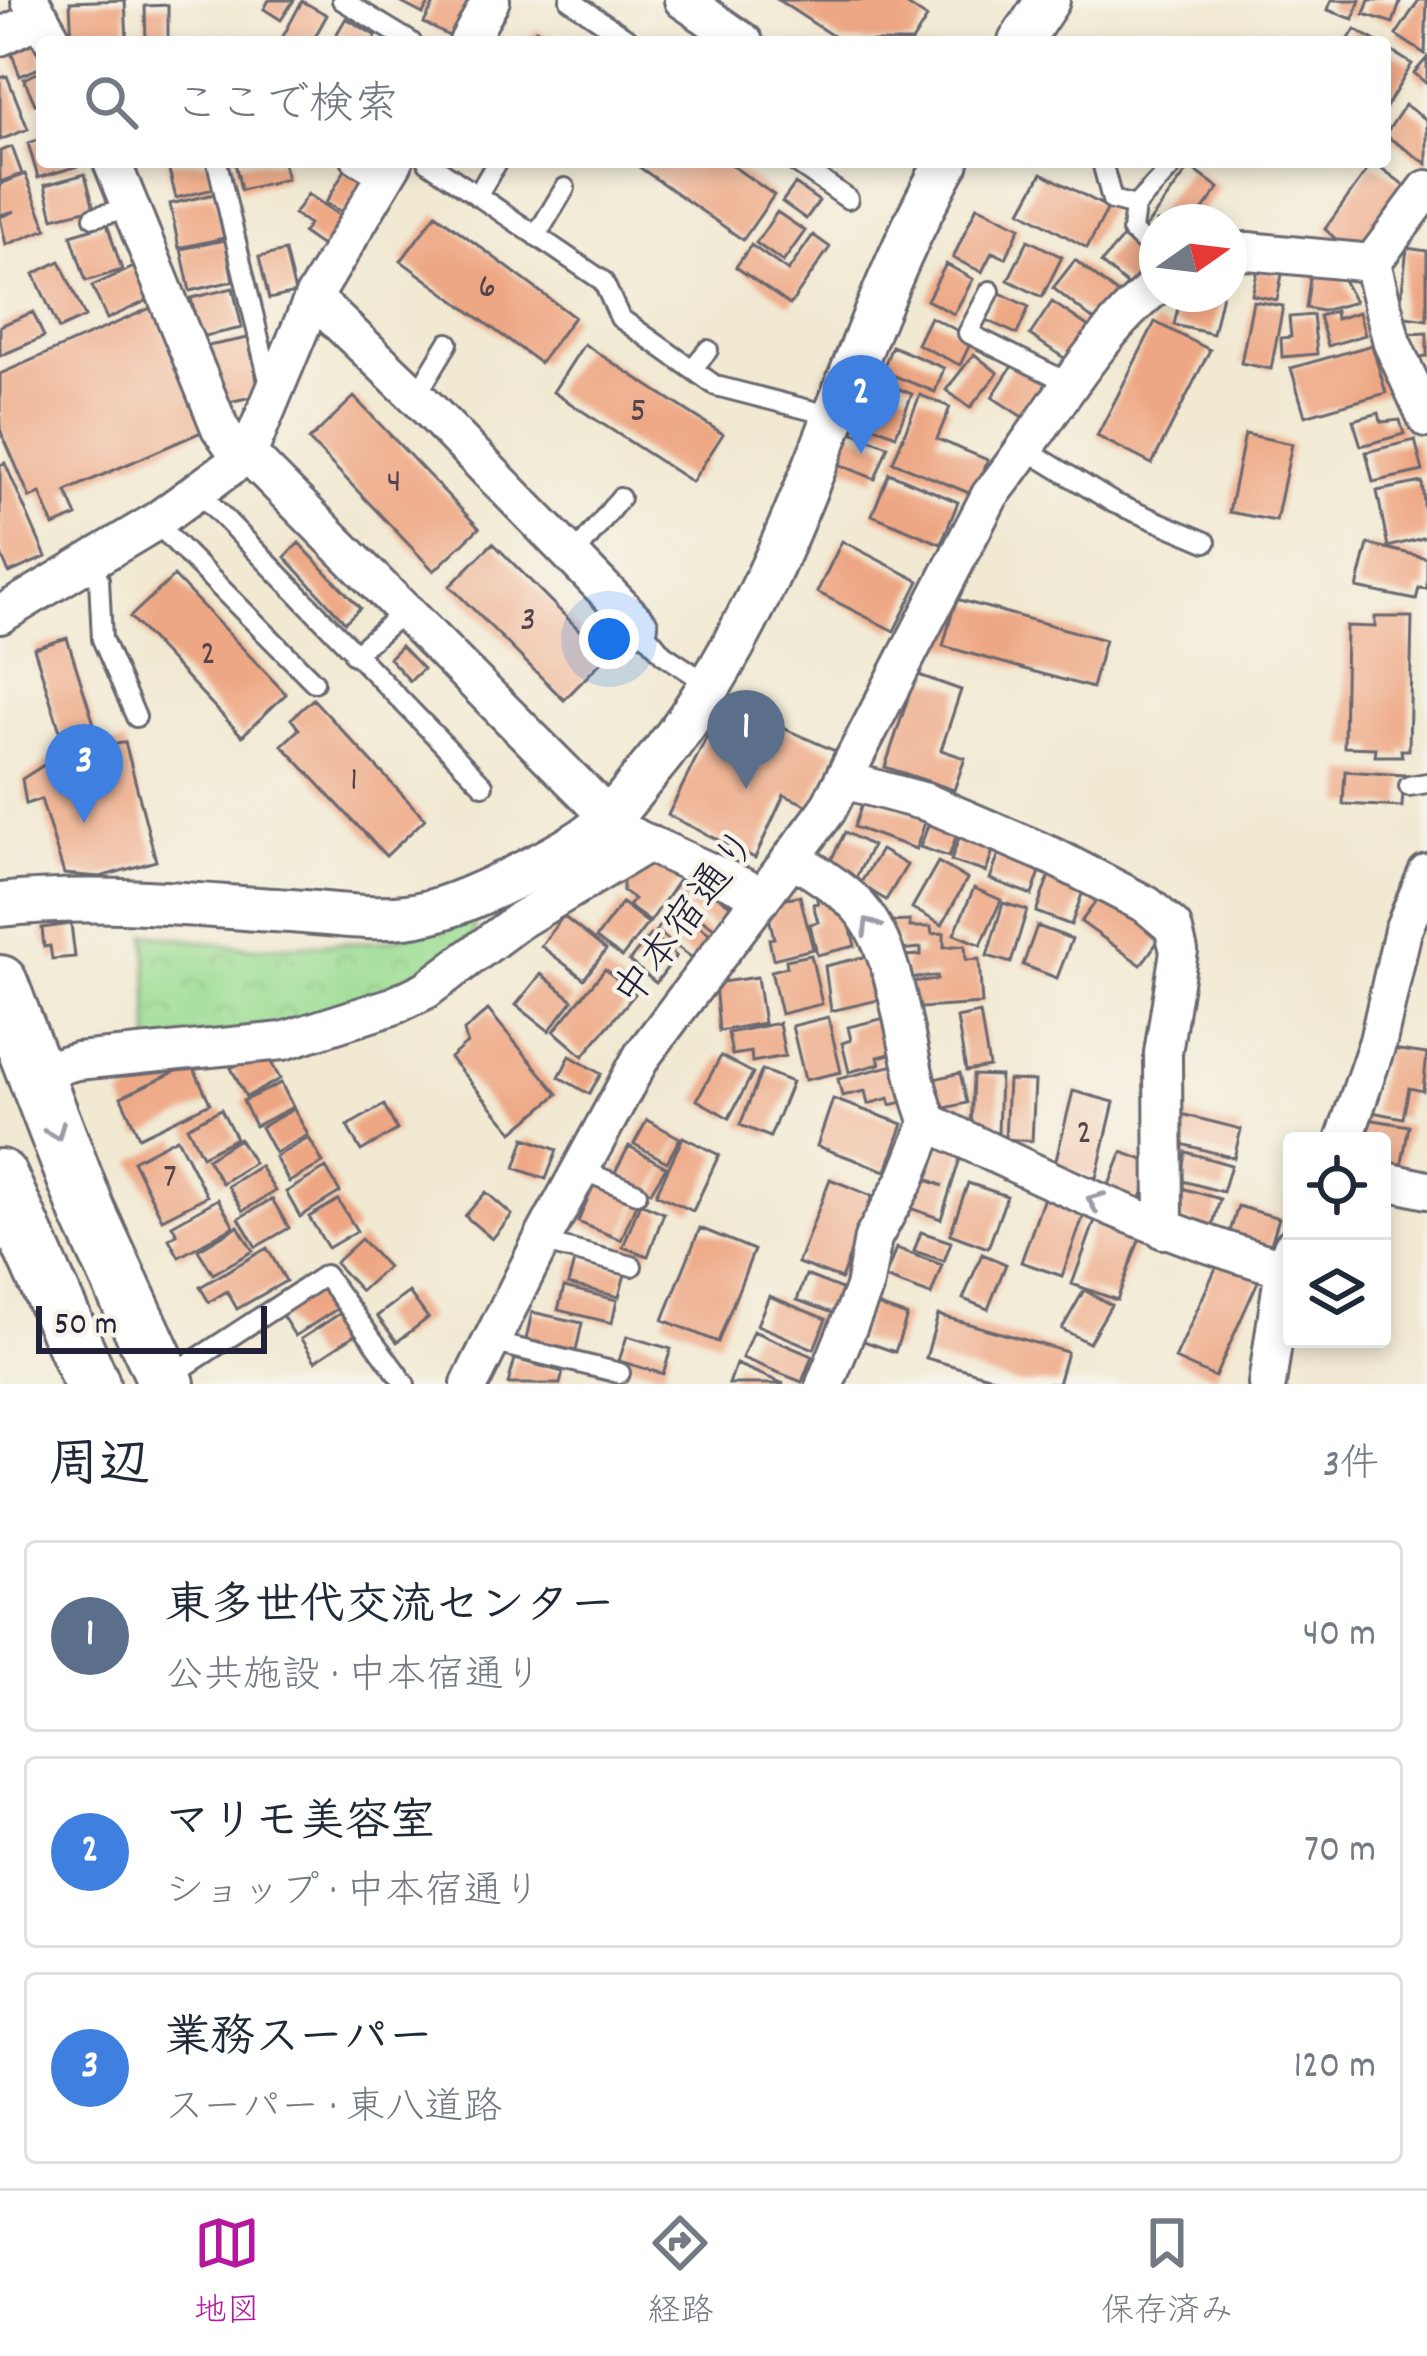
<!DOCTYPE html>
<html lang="ja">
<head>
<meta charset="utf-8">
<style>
  body { margin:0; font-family:Dekko,"Klee One",sans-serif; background:#f2f2f3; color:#1f2937 }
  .controls { position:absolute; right:36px; bottom:36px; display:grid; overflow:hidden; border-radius:12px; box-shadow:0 6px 18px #0003 }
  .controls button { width:108px; height:108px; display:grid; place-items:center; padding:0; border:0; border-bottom:3px solid #e0e1e3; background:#fff; color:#1f2937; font:60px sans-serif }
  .compass { position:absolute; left:1139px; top:204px; width:108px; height:108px; border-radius:50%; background:#fff; box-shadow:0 6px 18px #0003; rotate:76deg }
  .scale { position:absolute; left:36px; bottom:30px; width:231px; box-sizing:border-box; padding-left:12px; border:6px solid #22223b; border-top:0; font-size:33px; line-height:42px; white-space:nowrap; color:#22223b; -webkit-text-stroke:9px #f7f3e8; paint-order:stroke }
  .you { position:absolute; left:609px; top:639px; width:42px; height:42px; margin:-30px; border:9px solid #fff; border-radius:50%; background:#1a73e8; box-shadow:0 0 0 18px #1a73e833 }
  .badge { display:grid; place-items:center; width:78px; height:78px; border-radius:50%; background:#b5179e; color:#fff; font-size:39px; font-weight:700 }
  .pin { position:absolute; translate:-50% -99px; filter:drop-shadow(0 3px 6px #0008) }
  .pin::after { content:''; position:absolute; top:63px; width:42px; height:36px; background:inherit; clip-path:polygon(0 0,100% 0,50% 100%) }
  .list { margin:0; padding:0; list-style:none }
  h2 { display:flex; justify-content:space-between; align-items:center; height:156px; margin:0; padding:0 48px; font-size:51px }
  h2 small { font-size:39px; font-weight:400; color:#747a83 }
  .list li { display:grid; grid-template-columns:78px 1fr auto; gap:36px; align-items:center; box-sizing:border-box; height:192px; margin:0 24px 24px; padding:0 24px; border:3px solid #e0e1e3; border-radius:12px }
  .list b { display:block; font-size:45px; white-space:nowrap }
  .list p { margin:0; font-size:39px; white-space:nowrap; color:#747a83 }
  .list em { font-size:39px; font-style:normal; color:#747a83 }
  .icon { flex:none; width:66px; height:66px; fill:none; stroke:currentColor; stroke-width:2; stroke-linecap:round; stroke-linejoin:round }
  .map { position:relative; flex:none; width:1427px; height:1384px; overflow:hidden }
  .search { position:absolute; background:#fff; box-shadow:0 6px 18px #0003; left:36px; right:36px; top:36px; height:132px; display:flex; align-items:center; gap:30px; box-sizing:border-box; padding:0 42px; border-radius:12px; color:#747a83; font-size:45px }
  .sheet { height:804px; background:#fff }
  nav { display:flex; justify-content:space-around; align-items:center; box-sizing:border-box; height:168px; border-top:3px solid #e0e1e3; background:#fff; font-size:33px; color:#747a83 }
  nav a { display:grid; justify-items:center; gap:6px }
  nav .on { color:#b5179e }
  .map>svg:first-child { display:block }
</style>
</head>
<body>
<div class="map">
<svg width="1427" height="1384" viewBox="0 0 1427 1384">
  <defs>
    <pattern id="park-crowns" width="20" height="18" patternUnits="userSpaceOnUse" patternTransform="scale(3)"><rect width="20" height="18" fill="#9dde94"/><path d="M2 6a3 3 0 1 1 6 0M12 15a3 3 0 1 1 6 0" fill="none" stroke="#87be80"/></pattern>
  </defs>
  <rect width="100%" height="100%" fill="#f7f3e8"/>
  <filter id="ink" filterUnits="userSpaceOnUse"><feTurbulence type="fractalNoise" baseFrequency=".00833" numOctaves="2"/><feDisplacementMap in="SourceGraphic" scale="24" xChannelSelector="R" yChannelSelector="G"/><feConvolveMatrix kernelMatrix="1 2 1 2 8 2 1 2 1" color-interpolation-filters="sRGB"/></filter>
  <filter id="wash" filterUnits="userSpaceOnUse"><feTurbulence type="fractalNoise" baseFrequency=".004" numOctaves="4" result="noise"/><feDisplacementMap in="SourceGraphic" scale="48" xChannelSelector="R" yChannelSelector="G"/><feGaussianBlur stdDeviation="2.7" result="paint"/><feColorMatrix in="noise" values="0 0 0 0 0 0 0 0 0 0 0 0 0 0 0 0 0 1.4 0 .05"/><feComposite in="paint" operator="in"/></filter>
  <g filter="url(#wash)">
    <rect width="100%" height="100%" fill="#f1e9d2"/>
    <path fill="url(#park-crowns)" stroke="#608068" stroke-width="3" d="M472 917 476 937 394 987 304 1021 150 1049 146 934 250 948 386 941Z"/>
    <g id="blocks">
      <path fill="#eea784" d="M125 0 127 42H72L70 2Z
        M269 0H294L281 20 264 9Z
        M396 0H431L423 14Z
        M436 0H472L453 38 424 23Z
        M778 0H900L927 18 912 42H842Z
        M1331 0H1360L1353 19 1328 10Z
        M1369 0H1401L1393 23 1364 14Z
        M1419 0H1427L1425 54 1396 35Z
        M302 1 327 15 312 42H280Z
        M168 5V41L146 42 145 6Z
        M346 18 376 36 372 42H332Z
        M536 29 555 42H527Z
        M1355 29 1377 42H1347Z
        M42 37V67L20 76 10 49Z
        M1385 47 1412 64 1385 109Z
        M1427 58V84L1414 73Z
        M42 71V101L35 104 24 79Z
        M7 76 28 129 0 140V78Z
        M1405 105 1427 120V164L1385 135Z
        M42 139V162L88 163 38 178 28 143Z
        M12 147 22 174 0 182V151Z
        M167 162H208L214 189 176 198Z
        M235 162H283L287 179 241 190Z
        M632 162H727L774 195 743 240Z
        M1373 162 1407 187 1366 244 1338 241 1325 229Z
        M1190 167 1219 188 1194 222H1157V242L1143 231Z
        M346 168 364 178 344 213 326 203Z
        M1042 173 1108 208 1087 248 1021 211Z
        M25 174 47 229 6 245 0 217 15 211 0 215V184Z
        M85 174 94 208 53 218 45 185Z
        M795 184 819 201 806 219 782 202Z
        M214 194 224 238 179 248 170 204Z
        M308 194 346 220 326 249 303 233 309 224 294 214Z
        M977 206 1020 227 1006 258 992 252 982 272 953 258Z
        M777 212 805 231 783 262 756 243Z
        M436 214 574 317 540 363 401 261Z
        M107 224 122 270 86 281 71 235Z
        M1126 234 1153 257 1128 286 1101 263Z
        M813 235 830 247 790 305 736 267 751 245 788 271Z
        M225 240 233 281 190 291 181 249Z
        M1028 240 1062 257 1042 297 1008 280Z
        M1407 248 1427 251V320L1399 316Z
        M285 251 295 293 269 299 259 257Z
        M1075 260 1118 294 1096 322 1053 288Z
        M60 261 85 317 59 329 34 274Z
        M143 263 157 296 107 319 92 286Z
        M946 264 973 279 954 314 927 300Z
        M1258 269 1282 274 1277 300 1252 295Z
        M1311 271 1341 276 1355 302 1322 311 1306 308Z
        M233 288 242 328 200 337 191 298Z
        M998 292 1029 307 1017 334 986 320Z
        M1181 294H1222L1213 334 1174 325Z
        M1253 301 1283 306 1271 369 1241 363Z
        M1052 302 1089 327 1067 360 1030 335Z
        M153 307 206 430 66 491 77 516 54 526 40 493 30 498 0 429V374Z
        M1335 311 1336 319 1359 312 1365 335 1328 346 1319 316Z
        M33 312 44 337 0 356V326Z
        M1313 315 1317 354 1282 357 1281 338 1291 337 1289 317Z
        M930 317 973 338 960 365 917 344Z
        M1155 322 1210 350 1152 464 1097 436Z
        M1427 333V356L1418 357 1406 334Z
        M248 338 260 395 220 404 208 346Z
        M584 344 723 434 692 482 553 392Z
        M1372 345 1386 393 1305 416 1291 368Z
        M892 346 944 368 935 392 882 371Z
        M974 354 998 373 970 408 946 390Z
        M1016 360 1051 382 1027 420 992 397Z
        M877 380 912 394 896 435 860 421Z
        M920 395 950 407 937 439 988 460 974 495 893 462Z
        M354 397 479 528 434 571 309 440Z
        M1379 413 1381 422 1400 420 1404 434 1361 446 1353 420Z
        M850 431 888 446 875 479 836 463Z
        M1245 434 1292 444 1276 521 1229 512Z
        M1415 440 1423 471 1373 482 1366 452Z
        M5 463 46 557 9 573 0 552V465Z
        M889 473 958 502 941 544 872 515Z
        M1422 482 1427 537 1388 547 1377 491Z
        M842 541 919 581 894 631 817 592Z
        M299 543 360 608 345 622 285 557Z
        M493 543 606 657 564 700 450 586Z
        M1368 544 1427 558V589L1419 588 1416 600 1357 588Z
        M174 576 286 694 242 736 130 617Z
        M956 599 1105 640 1092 688 943 646Z
        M1375 617H1412L1409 750H1401L1402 756H1375L1376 748 1344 747 1346 626 1375 627Z
        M67 638 96 730 63 741 34 648Z
        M401 646 423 669 410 681 389 658Z
        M916 674 961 690 941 750 965 758 954 790 885 767Z
        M313 699 425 819 386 856 282 745 299 729 291 719Z
        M724 702 835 751 809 806 784 795 755 858 668 815Z
        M125 742 156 861 100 877 64 874 41 799 26 804 22 779 50 761Z
        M1345 771 1404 775 1402 807 1343 804Z
        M864 798 926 819 916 849 854 827Z
        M932 815 960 825 949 857 920 847Z
        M962 829 996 841 986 872 951 861Z
        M845 832 872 846 856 878 829 864Z
        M1002 845 1044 860 1032 895 990 879Z
        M881 850 907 865 886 900 860 884Z
        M650 859 681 877 650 922 628 906 634 899 623 891V878Z
        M938 862 967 879 942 925 912 908Z
        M1051 870 1086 883 1071 925 1036 912Z
        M691 876 730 905 714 928 674 899Z
        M974 888 1001 900 981 945 954 934Z
        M1104 890 1163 934 1141 965 1081 922Z
        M800 896 813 949 773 959 769 939 774 938 768 913 776 911 773 900Z
        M830 896 832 907 845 904 855 946 817 955 810 924 818 922 813 904 818 903 817 899Z
        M622 903 648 923 622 957 596 938Z
        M1003 903 1027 910 1011 963 987 956Z
        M673 907 713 936 695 960 656 931Z
        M563 916 606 950 584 979 541 946Z
        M910 921V927H931L932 934 944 933V947L965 945 966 960 979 959 982 1004 906 1009 905 982 937 980V976L905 978 904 956 921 955V948L899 950V937L887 938V922Z
        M71 924 75 957 52 959 50 946 44 947 42 928Z
        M1037 926 1072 939 1057 978 1023 965Z
        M650 935 676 956 656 983 629 961Z
        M811 955 822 1004 781 1014 771 971 787 967 786 960Z
        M868 956 883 999 831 1011 825 966Z
        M605 969 635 994 583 1056 554 1031Z
        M541 974 573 1000 549 1031 516 1005Z
        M757 977 764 1023 719 1031 715 983Z
        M488 1010 558 1094 513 1132 450 1058 467 1043 464 1031Z
        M980 1013 989 1067 966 1071 957 1018Z
        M828 1017 841 1072 805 1080 792 1026Z
        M885 1018 894 1053 878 1057 880 1064 849 1072 842 1043 851 1040 848 1027Z
        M779 1023 785 1056 752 1062 751 1052 732 1055 728 1033Z
        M1385 1048 1427 1054 1423 1091 1409 1088 1403 1118 1372 1112Z
        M265 1051 280 1079 246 1097 231 1068Z
        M570 1056 601 1074 589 1094 559 1077Z
        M721 1056 753 1073 729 1118 697 1100Z
        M192 1064 210 1103 139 1137 121 1097Z
        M894 1065 903 1102 891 1105 889 1098 868 1104 865 1091 842 1096 838 1079Z
        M762 1070 792 1082 770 1137 740 1125Z
        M960 1073 967 1103 937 1110 930 1080Z
        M973 1075 1000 1076 998 1133 971 1132Z
        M1008 1080 1035 1081 1032 1141 1005 1139Z
        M281 1083 293 1107 255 1126 243 1101Z
        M1073 1091 1114 1102 1096 1178 1054 1168Z
        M833 1099 903 1124 886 1171 817 1146Z
        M384 1105 397 1130 361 1151 347 1126Z
        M221 1109 236 1138 202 1156 187 1127Z
        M294 1109 308 1135 275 1153 261 1127Z
        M1181 1114 1241 1129 1234 1158 1174 1142Z
        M1362 1118 1409 1126 1401 1168 1382 1165V1141H1358Z
        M647 1120 680 1138 667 1162 634 1144Z
        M683 1137 719 1155 693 1211 656 1194Z
        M177 1138 207 1196 162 1219 133 1161Z
        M309 1138 323 1163 289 1182 275 1157Z
        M525 1138 557 1150 546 1179 515 1168Z
        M933 1138 963 1149 941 1219 902 1205 913 1175 943 1186 920 1176Z
        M239 1139 254 1163 222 1183 207 1159Z
        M629 1146 666 1167 651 1192 615 1172Z
        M1122 1152 1154 1164 1139 1203 1107 1190Z
        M1186 1152 1231 1165 1223 1192 1179 1180Z
        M260 1166 275 1191 243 1211 228 1186Z
        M326 1168 340 1192 300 1217 286 1192Z
        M830 1179 872 1196 841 1279 798 1263Z
        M595 1181 638 1199 621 1240 578 1222Z
        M968 1183 1007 1196 988 1248 950 1234Z
        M1178 1187 1220 1199 1212 1228 1179 1219Z
        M486 1192 512 1215 492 1239 465 1216Z
        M1045 1195 1086 1209 1062 1276 1021 1262Z
        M218 1199 234 1226 179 1257 169 1239 177 1234 172 1225Z
        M272 1199 289 1228 256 1247 239 1218Z
        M338 1200 357 1231 328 1248 309 1217Z
        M640 1203 664 1213 648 1256 623 1247Z
        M1238 1206 1279 1218 1270 1247 1229 1235Z
        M1096 1218 1141 1235 1117 1300 1072 1284Z
        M238 1226 253 1251 213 1274 198 1250Z
        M700 1228 754 1250 718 1342 663 1320Z
        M921 1232 951 1242 944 1261 914 1251Z
        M361 1239 387 1267 361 1291 335 1263Z
        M267 1248 286 1281 237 1309 227 1291 209 1302 200 1287Z
        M896 1248 942 1265 931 1295 885 1278Z
        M982 1254 1006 1264 988 1309 963 1299Z
        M575 1258 626 1270 619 1297 568 1284Z
        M1219 1261 1259 1279 1215 1377 1175 1359Z
        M806 1275 844 1290 836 1314 797 1300Z
        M325 1283 340 1307 295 1336 280 1312Z
        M564 1287 617 1300 612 1323 558 1310Z
        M1084 1290 1111 1305 1089 1343 1062 1329Z
        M409 1292 428 1318 397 1342 377 1316Z
        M769 1296 826 1319 814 1349 757 1325Z
        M871 1303 907 1316 895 1352 858 1339Z
        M342 1312 356 1334 315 1361 301 1339Z
        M532 1312 582 1323 576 1351 526 1340Z
        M938 1315 1067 1352 1058 1384H1016L926 1358Z
        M753 1331 812 1356 802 1382 742 1358Z
        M627 1336 671 1349 663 1374 619 1361Z
        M515 1359 563 1372 560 1384H508Z
        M736 1364 784 1384H729Z"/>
    </g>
  </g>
  <g filter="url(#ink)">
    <use href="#blocks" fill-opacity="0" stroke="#6a6870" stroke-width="3"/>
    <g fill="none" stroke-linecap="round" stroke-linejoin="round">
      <defs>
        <path id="service" d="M342 0 411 42
          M570 0 632 42
          M217 162 270 385
          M352 162 383 181
          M428 162 603 281 620 318 716 386 833 416
          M795 162 848 199
          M1102 162 1112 200 1135 206
          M477 196 497 162
          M94 217 129 208
          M536 236 565 188
          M1157 254 1132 231 1135 206 1176 162
          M990 291 968 333 1071 384
          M692 369 708 350
          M416 396 448 343
          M1027 450 1114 503 1206 542
          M199 492 483 785
          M155 522 314 682
          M573 557 620 498
          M99 579 102 639 136 717
          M639 625 663 654 711 686
          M354 655 402 613
          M1409 786 1427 783
          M580 1169 637 1193
          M541 1242 632 1266
          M491 1342 620 1373
          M169 1377 325 1275 405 1384"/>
        <path id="minor" d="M30 0 54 42
          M683 0 744 42
          M0 37 41 18
          M468 42 491 0
          M112 162 220 428 241 458
          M1427 189 1372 263 1392 343 1427 419
          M1229 253 1248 251 1372 263
          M313 298 416 396 639 625
          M248 454 625 833 761 895
          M0 615 155 522 248 454 313 298 394 162
          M844 780 926 802 1054 857 1147 905 1173 927 1179 951 1163 1053 1164 1230
          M794 858C813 872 837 885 854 902 903 949 902 1058 929 1122 1044 1179 1159 1233 1284 1268
          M33 1073 77 1061 283 1041 393 1006 426 990 520 920 648 843
          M1344 1141 1378 1041 1403 930 1427 873
          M1382 1180 1427 1190
          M470 1384 541 1242 642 1056 827 811 990 495C1041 433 1095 333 1157 286
          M825 1384 864 1288 873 1238 906 1179 929 1122
          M1267 1384 1284 1268 1292 1247"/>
        <path id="tertiary" d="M1020 42 1048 0
          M0 905C95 894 196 906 291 911 336 914 384 923 428 912 465 904 570 853 599 828 617 813 631 792 647 773 794 599 837 359 947 162"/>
        <path id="primary" d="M0 983 87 1210 167 1384
          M0 1177 92 1384"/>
      </defs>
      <use href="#service" stroke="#6a6870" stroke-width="24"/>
      <use href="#minor" stroke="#6a6870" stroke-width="42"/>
      <use href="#tertiary" stroke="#6a6870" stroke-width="48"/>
      <use href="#primary" stroke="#6a6870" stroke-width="60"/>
      <use href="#service" stroke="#fff" stroke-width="18"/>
      <use href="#minor" stroke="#fff" stroke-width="36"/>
      <use href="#tertiary" stroke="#fff" stroke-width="42"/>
      <use href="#primary" stroke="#fff" stroke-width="54"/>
    </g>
    <defs><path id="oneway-chevron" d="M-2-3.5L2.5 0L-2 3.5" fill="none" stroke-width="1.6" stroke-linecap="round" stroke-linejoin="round" transform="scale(3)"/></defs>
    <g stroke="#9c9ca7">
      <use href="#oneway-chevron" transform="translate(870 926) rotate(-121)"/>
      <use href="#oneway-chevron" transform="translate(56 1132) rotate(68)"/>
      <use href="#oneway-chevron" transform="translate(1095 1201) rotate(-157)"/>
    </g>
  </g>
  <g text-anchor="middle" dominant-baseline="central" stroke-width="9" stroke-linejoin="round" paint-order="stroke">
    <g font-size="36" fill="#55434d">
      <text x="487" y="289">6</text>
      <text x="638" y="413">5</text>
      <text x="394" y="484">4</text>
      <text x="528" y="622">3</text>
      <text x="208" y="656">2</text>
      <text x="354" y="782">1</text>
      <text x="1084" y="1135">2</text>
      <text x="170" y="1179">7</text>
    </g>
    <g font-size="42" fill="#22223b" stroke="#f7f3e8">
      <text transform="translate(689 920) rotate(-53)">中本宿通り</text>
    </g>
  </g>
</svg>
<div class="controls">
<button><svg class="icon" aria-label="locate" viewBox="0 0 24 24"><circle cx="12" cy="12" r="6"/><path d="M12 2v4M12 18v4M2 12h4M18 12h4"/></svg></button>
<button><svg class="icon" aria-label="layers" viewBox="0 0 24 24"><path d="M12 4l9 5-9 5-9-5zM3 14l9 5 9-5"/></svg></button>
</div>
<svg class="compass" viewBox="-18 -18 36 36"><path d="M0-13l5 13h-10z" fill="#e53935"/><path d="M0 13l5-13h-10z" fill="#747a83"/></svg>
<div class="scale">50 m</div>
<div class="you"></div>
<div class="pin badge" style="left:746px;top:789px;background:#5c6f8a">1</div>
<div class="pin badge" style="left:861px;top:454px;background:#3f7fe0">2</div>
<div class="pin badge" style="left:84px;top:823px;background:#3f7fe0">3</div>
<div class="search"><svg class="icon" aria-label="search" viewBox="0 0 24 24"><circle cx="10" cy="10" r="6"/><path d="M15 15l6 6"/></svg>ここで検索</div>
</div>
<section class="sheet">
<h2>周辺<small>3件</small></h2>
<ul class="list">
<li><span class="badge" style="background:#5c6f8a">1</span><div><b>東多世代交流センター</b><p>公共施設 · 中本宿通り</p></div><em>40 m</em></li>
<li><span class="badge" style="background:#3f7fe0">2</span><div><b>マリモ美容室</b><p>ショップ · 中本宿通り</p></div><em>70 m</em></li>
<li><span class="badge" style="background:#3f7fe0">3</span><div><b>業務スーパー</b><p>スーパー · 東八道路</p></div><em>120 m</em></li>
</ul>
</section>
<nav>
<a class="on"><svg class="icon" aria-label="map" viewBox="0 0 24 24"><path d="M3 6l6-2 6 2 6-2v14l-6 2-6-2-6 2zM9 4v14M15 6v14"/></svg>地図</a>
<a><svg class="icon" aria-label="directions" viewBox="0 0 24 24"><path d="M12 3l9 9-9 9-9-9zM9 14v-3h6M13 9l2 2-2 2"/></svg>経路</a>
<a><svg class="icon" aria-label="saved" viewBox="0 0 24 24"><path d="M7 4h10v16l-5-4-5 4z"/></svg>保存済み</a>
</nav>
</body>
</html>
